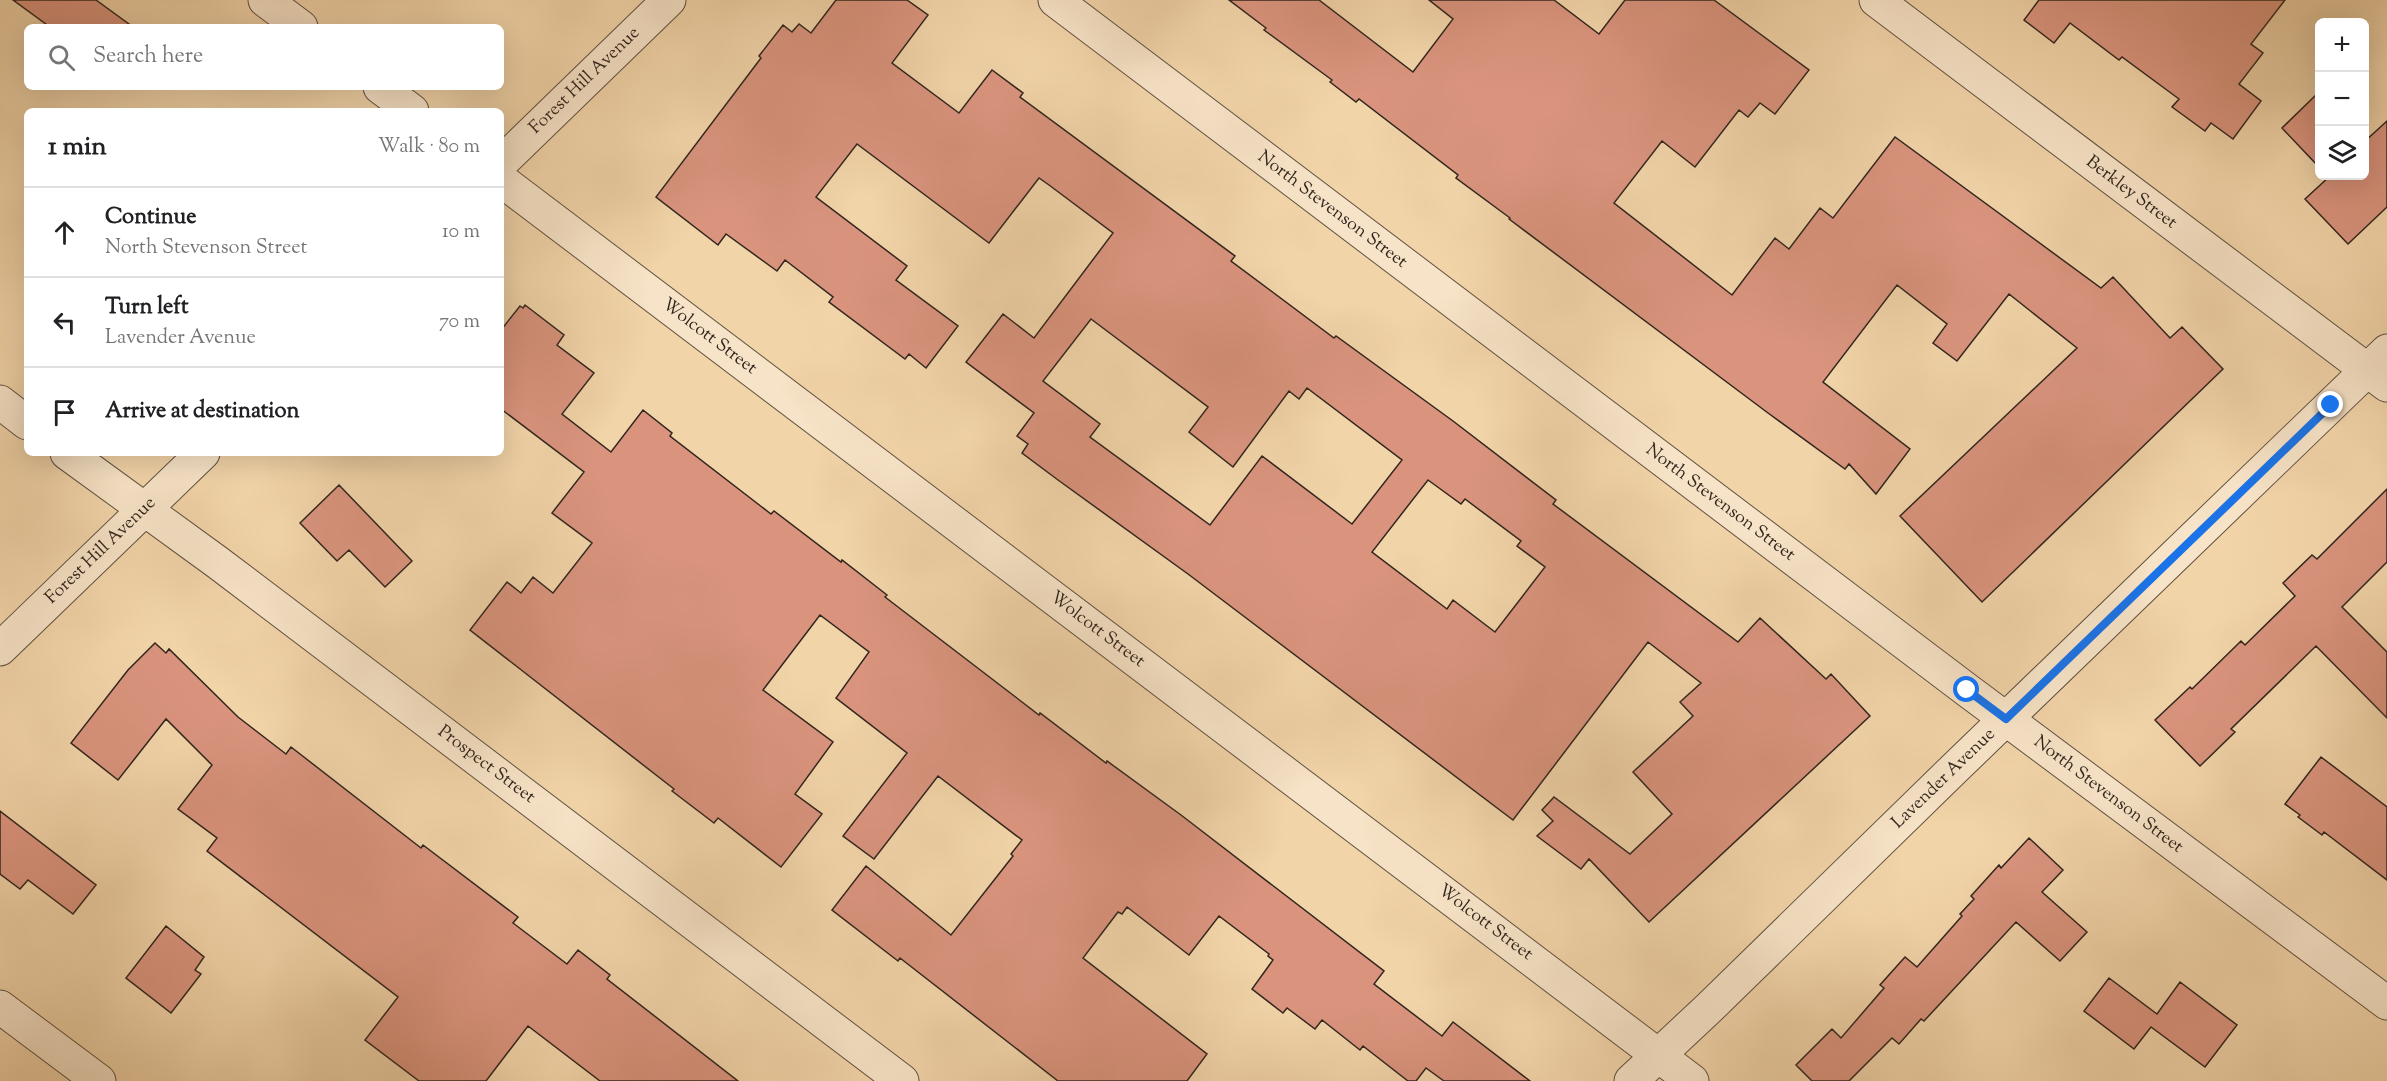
<!DOCTYPE html>
<html lang="en">
<head>
<meta charset="utf-8">
<style>
  body { margin:0; font-family:"Sorts Mill Goudy",serif; background:#f6f6f6; color:#202124 }
  .controls { position:absolute; right:18px; top:18px; display:grid; overflow:hidden; border-radius:9px; box-shadow:0 6px 24px #0002 }
  .controls button { width:54px; height:54px; display:grid; place-items:center; padding:0; border:0; border-bottom:2px solid #e0e0e0; background:#fff; color:#202124; font:30px sans-serif }
  .stop { position:absolute; width:18px; height:18px; margin:-14px; border:4px solid #1a73e8; border-radius:50%; background:#fff }
  .stop.end { background:#1a73e8; border-color:#fff; box-shadow:0 2px 6px #0008 }
  .list { margin:0; padding:0; list-style:none }
  h2 { display:flex; justify-content:space-between; align-items:center; height:78px; margin:0; padding:0 24px; font-size:26px }
  h2 small { font-size:20px; font-weight:400; color:#757577 }
  .list li { display:grid; grid-template-columns:39px 1fr auto; gap:18px; align-items:center; box-sizing:border-box; height:90px; padding:0 24px; border-top:2px solid #e0e0e0 }
  .list b { display:block; font-size:22px; white-space:nowrap }
  .list p { margin:0; font-size:20px; white-space:nowrap; color:#757577 }
  .list em { font-size:20px; font-style:normal; color:#757577 }
  .icon { flex:none; width:33px; height:33px; fill:none; stroke:currentColor; stroke-width:2; stroke-linecap:round; stroke-linejoin:round }
  .map { position:relative; flex:none; width:2387px; height:1081px; overflow:hidden }
  .search { position:absolute; background:#fff; box-shadow:0 6px 24px #0002; left:24px; top:24px; width:480px; height:66px; display:flex; align-items:center; gap:15px; box-sizing:border-box; padding:0 21px; border-radius:9px; color:#757577; font-size:22px }
  .panel { position:absolute; background:#fff; box-shadow:0 6px 24px #0002; left:24px; top:108px; width:480px; height:348px; border-radius:9px }
  .map>svg:first-child { display:block }
</style>
</head>
<body>
<div class="map">
<svg width="2387" height="1081" viewBox="0 0 2387 1081">
  <rect width="100%" height="100%" fill="#f2d4a9"/>
  <filter id="stains"><feTurbulence type="fractalNoise" baseFrequency=".00333" numOctaves="4"/><feColorMatrix values="0 0 0 0 .2 0 0 0 0 .09 0 0 0 0 .02 0 0 0 .5 -.17"/></filter>
  <radialGradient id="worn" r=".72"><stop offset=".6" stop-color="#630" stop-opacity="0"/><stop offset="1" stop-color="#630" stop-opacity=".3"/></radialGradient>
  <path fill="#da947e" stroke="#31261e" stroke-width="1.5" fill-rule="evenodd" d="M13 0H96L133 27H50Z
    M836 0H907L928 15 892 63 959 113 992 70 1023 93 1020 97 1235 256 1231 261 1334 338 1336 336 1453 421 1556 500 1553 504 1738 642 1760 618 1826 679 1831 674 1870 716 1649 922 1589 859 1581 869 1537 836 1553 821 1542 810 1554 797 1630 854 1672 814 1633 772 1693 716 1680 702 1701 683 1648 642 1513 820 1188 574 1058 480 1022 453 1028 444 1017 436 1034 413 966 362 1003 314 1034 338 1113 233 1049 185 1039 178 989 243 857 144 816 197 907 266 896 280 958 326 926 368 909 354 905 359 829 302 833 297 785 260 777 271 726 234 718 245 656 197 761 58 759 56 783 25 792 32 799 24 811 33ZM1091 319 1208 407 1189 432 1233 467 1289 391 1299 399 1307 388 1402 460 1352 524 1262 456 1210 525 1090 437 1100 424 1043 381ZM1428 480 1461 504 1465 499 1521 541 1517 546 1545 567 1495 632 1453 600 1447 609 1372 552Z
    M1229 0H1319L1413 72 1453 19 1429 0H1554L1599 34 1625 0H1714L1809 70 1775 114 1760 103 1748 117 1739 110 1695 167 1662 141 1614 203 1732 295 1775 238 1789 249 1820 208 1833 218 1895 137 2101 288 2113 277 2170 338 2182 327 2223 369 1982 602 1900 516 2077 348 2009 294 1957 361 1933 343 1947 324 1897 285 1823 382 1910 449 1876 494 1849 464 1845 469 1768 413 1509 219 1510 218 1456 178 1458 175 1359 99 1356 102 1330 82 1332 80 1264 30 1266 28Z
    M2039 0H2285L2251 44 2263 53 2239 84 2261 101 2233 139 2211 123 2205 131 2172 107 2179 99 2122 57 2119 60 2070 23 2054 43 2024 20Z
    M2319 92V167L2282 128Z
    M2387 121V207L2348 244 2305 199 2330 176H2364V142Z
    M525 305 564 335 557 345 594 373 562 414 611 452 643 410 672 433 670 436 771 514 774 511 841 562 842 560 887 595 885 597 1039 715 1040 713 1106 763 1107 761 1181 815 1384 971 1374 984 1442 1036 1453 1022 1530 1081H1444L1426 1068 1416 1081H1408L1363 1046 1360 1050 1322 1020 1315 1029 1287 1008 1283 1013 1252 989 1273 960 1268 956 1269 954 1219 916 1189 955 1127 907 1122 914 1118 912 1083 958 1207 1054 1187 1081H1058L900 958 898 961 832 910 866 866 951 935 1013 856 1011 854 1022 840 938 776 874 859 843 836 907 753 836 698 869 652 820 615 763 690 833 742 795 794 822 814 781 867 718 818 714 823 672 791 674 789 470 630 507 582 521 593 533 577 553 593 592 543 552 513 584 472 501 409V330L520 306 523 308Z
    M339 485 412 561 385 587 349 550 337 561 300 523Z
    M2387 489V562L2342 607 2387 652V718L2316 646 2231 729 2235 732 2200 766 2155 720 2190 687 2192 689 2241 641 2245 645 2295 596 2283 583 2312 555 2317 559Z
    M155 643 166 653 169 649 238 717 286 754 291 747 421 848 423 845 518 917 513 923 567 964 578 950 610 975 607 979 738 1081H600L528 1026 486 1081H419L365 1040 398 997 207 851 217 838 178 809 212 765 166 719 118 780 71 743 128 670Z
    M2321 757 2387 807V880L2324 832 2322 835 2298 817 2300 815 2285 804Z
    M0 811 96 885 73 914 28 880 20 889 0 874Z
    M2029 838 2063 870 2042 892 2087 932 2060 961 2016 922 1924 1021 1921 1019 1899 1044 1892 1038 1849 1081H1812L1796 1065 1832 1029 1841 1038 1884 988 1880 985 1905 957 1917 967 1962 916 1960 914 1974 899 1971 896 1999 865 2001 868Z
    M166 926 204 957 195 970 201 974 171 1013 126 978Z
    M2109 978 2157 1014 2180 982 2237 1025 2205 1067 2151 1027 2134 1049 2084 1011Z"/>
  <g fill="none" stroke-linecap="round" stroke-linejoin="round">
    <defs>
      <path id="minor" d="M265 0 301 27
        M1055 0 1967 690 2387 1003
        M1876 0 2387 385
        M380 87 412 111
        M501 163 669 0
        M501 180 1692 1081
        M0 402 27 423
        M67 453 217 562 902 1081
        M0 649 203 453
        M0 1007 99 1081
        M1631 1081 1709 1008 1957 766 2387 351"/>
    </defs>
    <use href="#minor" stroke="#615241" stroke-width="35"/>
    <use href="#minor" stroke="#f7e3c7" stroke-width="33"/>
  </g>
  <g fill="none" stroke-linecap="round" stroke-linejoin="round">
    <path stroke="#1a73e8" stroke-width="8" d="M1967 690 2006 719 2331 405"/>
  </g>
  <g text-anchor="middle" dominant-baseline="central" stroke-width="4.5" stroke-linejoin="round" paint-order="stroke">
    <g font-size="18" fill="#31261e" stroke="#f7e3c7">
      <text transform="translate(585 81) rotate(-44)">Forest Hill Avenue</text>
      <text transform="translate(2131 193) rotate(37)">Berkley Street</text>
      <text transform="translate(1332 210) rotate(37)">North Stevenson Street</text>
      <text transform="translate(709 337) rotate(37)">Wolcott Street</text>
      <text transform="translate(1720 503) rotate(37)">North Stevenson Street</text>
      <text transform="translate(101 551) rotate(-44)">Forest Hill Avenue</text>
      <text transform="translate(1097 630) rotate(37)">Wolcott Street</text>
      <text transform="translate(486 765) rotate(37)">Prospect Street</text>
      <text transform="translate(1944 779) rotate(-44)">Lavender Avenue</text>
      <text transform="translate(2108 795) rotate(37)">North Stevenson Street</text>
      <text transform="translate(1485 923) rotate(37)">Wolcott Street</text>
    </g>
  </g>
  <rect width="100%" height="100%" filter="url(#stains)"/>
  <rect width="100%" height="100%" fill="url(#worn)"/>
</svg>
<div class="controls">
<button>+</button>
<button>−</button>
<button><svg class="icon" aria-label="layers" viewBox="0 0 24 24"><path d="M12 4l9 5-9 5-9-5zM3 14l9 5 9-5"/></svg></button>
</div>
<div class="stop" style="left:1967px;top:690px"></div>
<div class="stop end" style="left:2331px;top:405px"></div>
<div class="search"><svg class="icon" aria-label="search" viewBox="0 0 24 24"><circle cx="10" cy="10" r="6"/><path d="M15 15l6 6"/></svg>Search here</div>
<section class="panel">
<h2>1 min<small>Walk · 80 m</small></h2>
<ul class="list">
<li><svg class="icon" aria-label="ahead" viewBox="0 0 24 24"><path d="M12 20V5M6 11l6-6 6 6"/></svg><div><b>Continue</b><p>North Stevenson Street</p></div><em>10 m</em></li>
<li><svg class="icon" aria-label="left" viewBox="0 0 24 24"><path d="M17 20v-9H6M10 6l-5 5 5 5"/></svg><div><b>Turn left</b><p>Lavender Avenue</p></div><em>70 m</em></li>
<li><svg class="icon" aria-label="arrive" viewBox="0 0 24 24"><path d="M6 21V4h12l-3 4 3 4H6"/></svg><div><b>Arrive at destination</b></div></li>
</ul>
</section>
</div>
</body>
</html>
